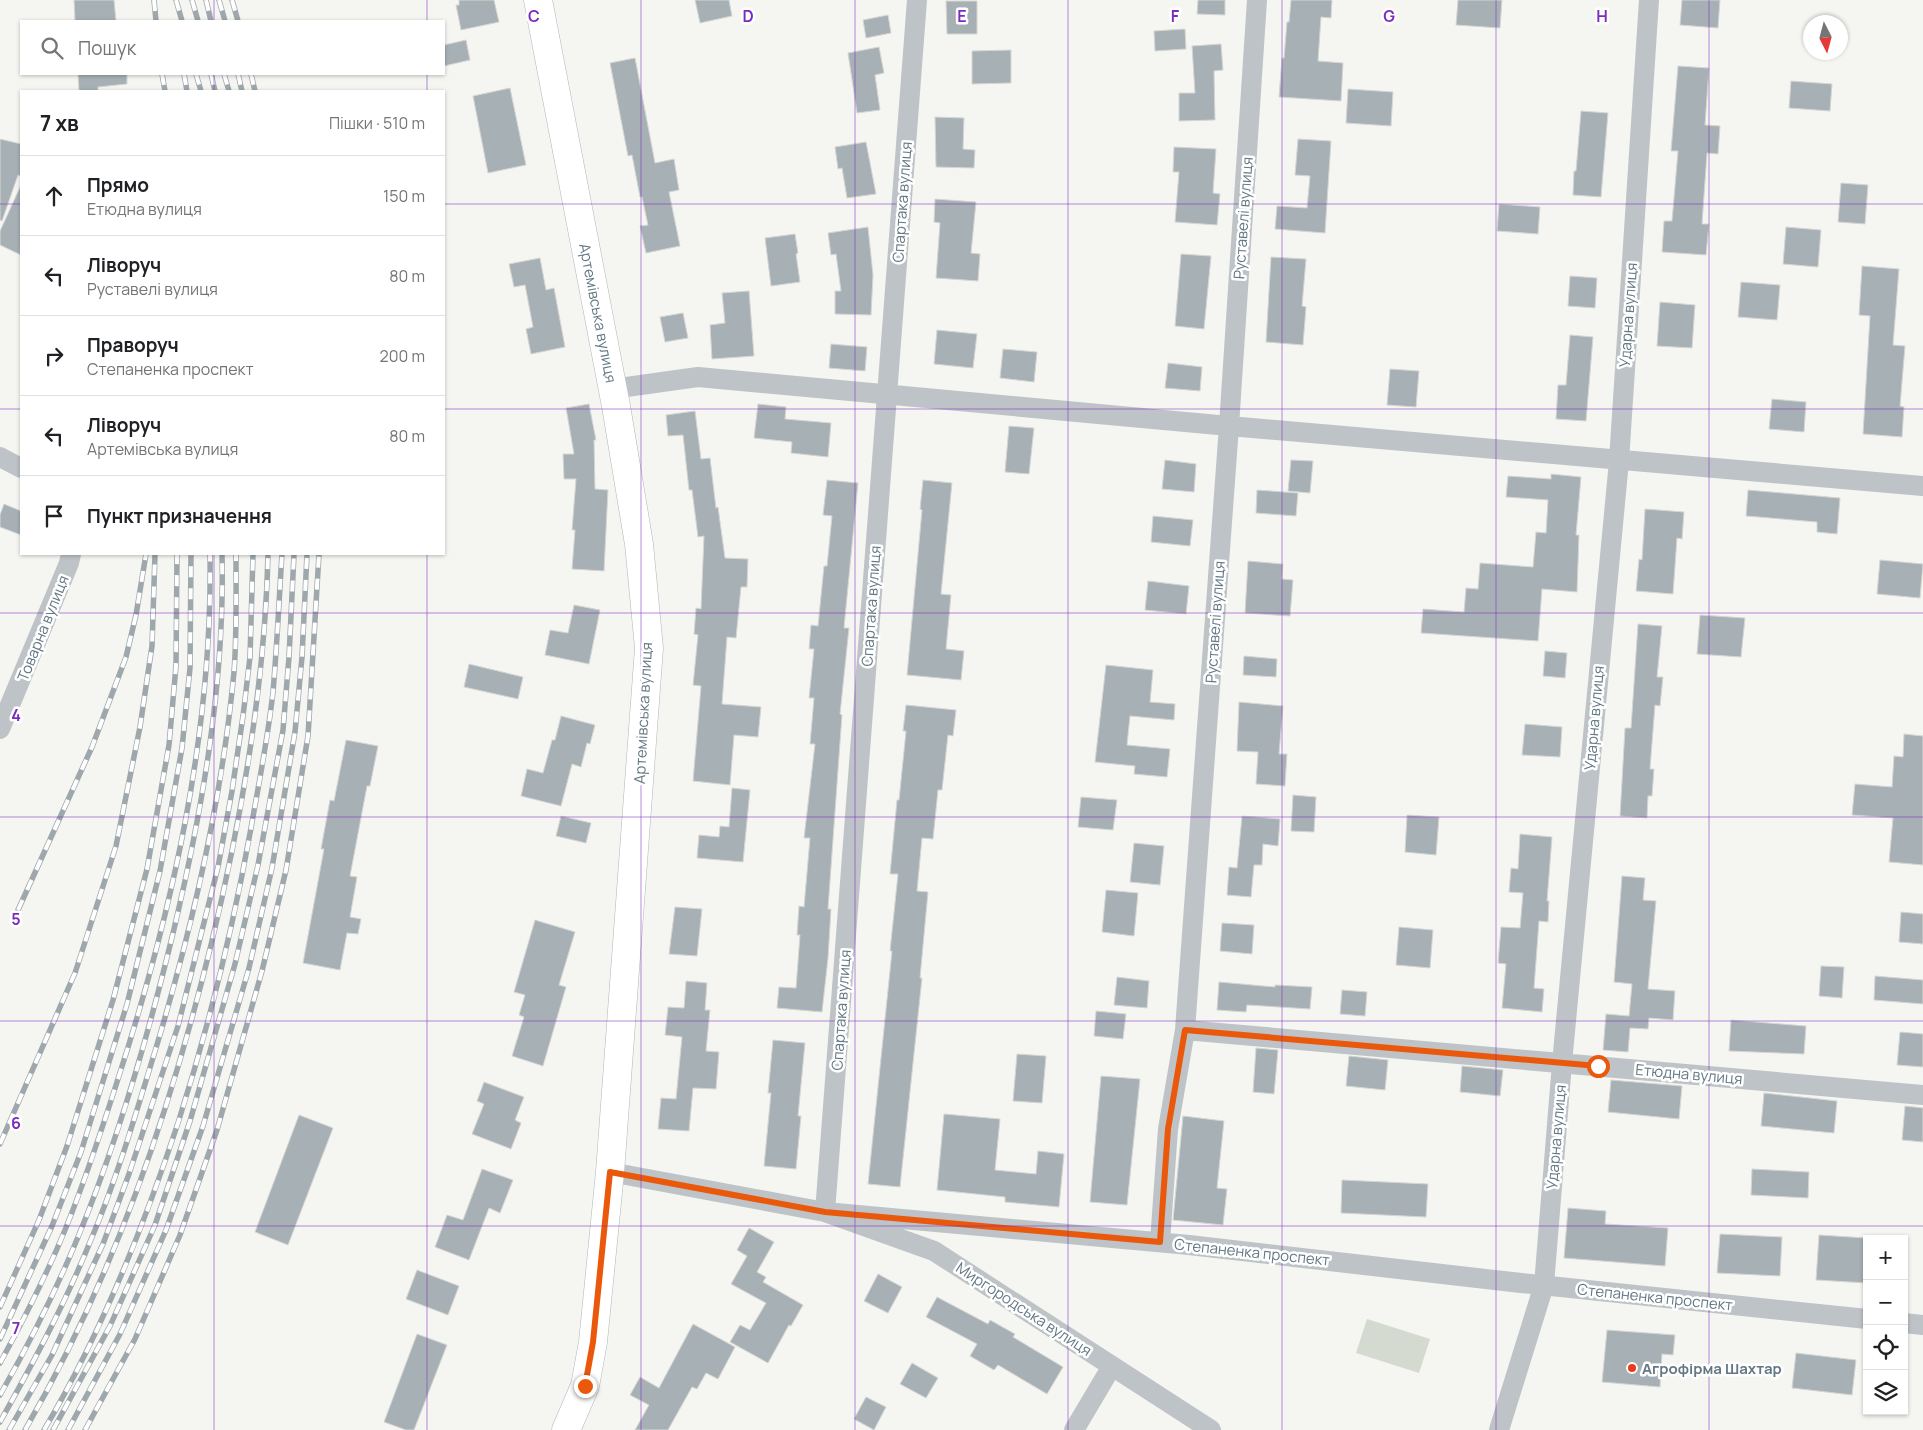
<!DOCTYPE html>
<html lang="uk">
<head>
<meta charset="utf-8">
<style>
  body { margin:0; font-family:Manrope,sans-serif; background:#f2f2f2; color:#202124 }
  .controls { position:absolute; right:15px; bottom:15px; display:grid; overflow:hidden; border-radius:0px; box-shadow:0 1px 4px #0004 }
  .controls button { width:45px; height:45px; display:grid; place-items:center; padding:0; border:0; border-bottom:1px solid #e0e0e0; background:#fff; color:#202124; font:25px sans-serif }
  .compass { position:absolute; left:1803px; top:15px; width:45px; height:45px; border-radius:50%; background:#fff; box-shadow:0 1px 4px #0004; rotate:174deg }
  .stop { position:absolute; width:15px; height:15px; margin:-11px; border:4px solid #ea580c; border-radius:50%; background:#fff }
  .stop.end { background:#ea580c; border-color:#fff; box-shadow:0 1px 5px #0008 }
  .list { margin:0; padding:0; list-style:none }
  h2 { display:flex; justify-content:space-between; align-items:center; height:65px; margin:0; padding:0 20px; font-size:21px }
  h2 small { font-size:16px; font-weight:400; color:#757577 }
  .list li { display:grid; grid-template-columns:32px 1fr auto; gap:15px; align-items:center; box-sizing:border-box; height:80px; padding:0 20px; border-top:1px solid #e0e0e0 }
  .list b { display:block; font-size:19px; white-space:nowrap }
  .list p { margin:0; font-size:16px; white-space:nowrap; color:#757577 }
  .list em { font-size:16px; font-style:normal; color:#757577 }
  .icon { flex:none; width:28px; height:28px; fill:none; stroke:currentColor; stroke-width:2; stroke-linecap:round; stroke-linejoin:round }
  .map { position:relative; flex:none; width:1923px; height:1430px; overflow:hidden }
  .search { position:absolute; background:#fff; box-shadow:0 1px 4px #0004; left:20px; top:20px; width:425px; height:55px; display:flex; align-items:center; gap:12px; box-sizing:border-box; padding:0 18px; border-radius:0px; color:#757577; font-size:19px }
  .panel { position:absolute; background:#fff; box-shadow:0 1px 4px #0004; left:20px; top:90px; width:425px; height:465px; border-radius:0px }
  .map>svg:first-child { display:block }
</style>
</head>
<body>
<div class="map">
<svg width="1923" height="1430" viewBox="0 0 1923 1430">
  <rect width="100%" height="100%" fill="#f5f5f1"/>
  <path fill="#d5dad0" d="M1367 1319 1430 1339 1419 1373 1356 1353Z"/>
  <path fill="#a7b1b5" stroke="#d6d6d4" d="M74 0H114L116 21H75Z
    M459 0H494L499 22 461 30 456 5H459Z
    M695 0H729L732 16 700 23Z
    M1198 0H1225V15L1197 14Z
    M1291 0H1332L1331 18 1321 17 1318 61 1343 63 1341 101 1279 97 1282 58H1284L1287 22H1289Z
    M1458 0H1502L1500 28 1456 25Z
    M1682 0H1720L1718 28 1680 25Z
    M946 1H977V34H947Z
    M888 15 891 33 866 38 863 20Z
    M1185 29 1186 49 1155 51 1154 31Z
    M466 40 470 60 444 66V45Z
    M1221 44 1223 70 1214 71 1215 120 1179 121V93H1195L1192 46Z
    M879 47 884 73 875 75 880 110 857 113 848 53Z
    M1011 50V83L972 84V51Z
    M635 58 655 163 674 159 679 190 669 192 680 246 646 253 640 226 648 225 642 197H640L632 155 628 156 610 63Z
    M1678 66 1709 68 1705 125 1720 126 1718 154 1707 153 1702 224H1709L1706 255 1662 252 1664 221H1672L1678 151H1671Z
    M78 74H127V84L98 87V91H79Z
    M1791 81 1832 84 1830 111 1789 108Z
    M510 88 526 165 488 173 473 96Z
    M1348 89 1393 92 1391 126 1346 123Z
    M1581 111 1608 113 1601 197 1573 195 1574 171H1576Z
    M935 117 964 118 963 149 975 150 974 168 936 167Z
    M0 139 21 144V176L18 175 2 221 0 220Z
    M1298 139 1331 141 1325 233 1275 229 1277 206 1307 208 1310 176 1295 175Z
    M866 142 876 194 847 198 842 168 838 169 835 147Z
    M1174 147 1216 149 1213 193 1220 194 1217 225 1175 222 1179 172H1173Z
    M1841 183 1868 185 1865 224 1838 222Z
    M21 185V255L0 245V231Z
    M935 199 976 202 971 253 980 254 978 281 936 278 940 223 934 222Z
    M1499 204 1540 207 1538 234 1497 231Z
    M868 227 873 275 871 315 835 314V291H841L836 254 831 255 828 233Z
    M1786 227 1821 230 1818 267 1783 264Z
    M795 234 798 253 796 254 800 282 771 286 765 238Z
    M1181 254 1211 256 1204 329 1175 326Z
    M1271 257 1306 259 1302 306 1306 307 1303 345 1266 342Z
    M540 258 546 290 554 288 565 347 531 354 526 329 533 327 525 285 514 287 509 264Z
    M1862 266 1899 269 1893 345 1905 346 1900 406 1904 407 1902 437 1863 434 1870 316 1859 315Z
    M1570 276 1597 278 1595 308 1568 306Z
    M1741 282 1780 285 1777 320 1738 317Z
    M749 291 754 356 712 359 710 325 725 323 722 293Z
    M1660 302 1695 305 1692 348 1657 346Z
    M683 313 688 338 665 342 660 317Z
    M937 330 977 334 973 368 934 364Z
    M1570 335 1593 337 1586 421 1556 419 1558 385H1566Z
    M831 344 867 347 865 371 829 368Z
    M1003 349 1037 352 1034 382 1000 378Z
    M1168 363 1202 367 1200 391 1165 388Z
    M1390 369 1419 371 1416 407 1387 405Z
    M1772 399 1806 402 1804 432 1769 429Z
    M589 404 596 440H594L595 489 608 490 604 571 572 569 575 530H572L576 479H564L563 454H574L566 408Z
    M758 404 786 407 785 419 831 423 828 457 791 453 792 442 754 438Z
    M695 411 701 459 710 458 716 508 718 507 725 558 748 559 747 587H741L736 638 727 637 722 704 761 707 758 737 734 735 730 785 693 781 701 686 693 685 698 635 694 634 696 608 701 609 704 536 698 537 692 490H689L683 435 668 436 666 415Z
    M1009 426 1034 428 1029 474 1005 472Z
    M1165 460 1196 464 1194 492 1162 489Z
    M1291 460 1313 461 1310 493 1288 491Z
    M1551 474 1581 477 1576 535H1579L1577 592 1542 589 1538 641 1421 633 1423 609 1464 612 1466 588 1478 589 1480 563 1533 567 1536 532 1546 533 1548 500 1506 497 1508 476 1551 479Z
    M827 480 858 483 844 628H849L840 714 842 715 828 909H831L828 958 822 1012 777 1008 779 987 796 988 800 935H797L799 906 804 907 810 838H804L815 744H810L814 698H809L814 649H809L811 625 818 626 824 566H827L832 516 823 515Z
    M923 480 952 483 941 594 951 595 946 649 964 651 961 680 907 675 922 510 920 509Z
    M1257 490 1298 493 1296 516 1256 513Z
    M1748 490 1840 498 1837 534 1817 532V522L1746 516Z
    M4 504 21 511V535L0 527V515Z
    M1645 509 1684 512 1682 539 1677 538 1673 594 1636 591 1639 559 1642 560Z
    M1153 516 1193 520 1190 546 1151 542Z
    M1880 560 1923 564 1920 598 1877 594Z
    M1248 561 1283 564 1282 579 1293 580 1290 616 1245 613Z
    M1148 581 1189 586 1186 614 1145 610Z
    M574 605 600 610 589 664 545 655 550 630 568 633Z
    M1700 615 1745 618 1741 657 1697 654Z
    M1638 624 1662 626 1657 677H1663L1660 706 1655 705 1650 769H1654L1652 796H1648L1647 818 1620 816 1625 728H1631Z
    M1545 651 1567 653 1565 678 1543 676Z
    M1244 656 1277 659 1276 677 1243 675Z
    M469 664 523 677 518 699 464 687Z
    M1106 665 1153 670 1150 702 1175 704 1174 720 1130 716 1127 745 1170 749 1167 777 1134 774 1135 766 1095 762Z
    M1239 702 1283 706 1279 754H1287L1285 786 1256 784 1258 752 1237 751Z
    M906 705 956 710 953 736 948 735 942 790H938L933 839 922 838 917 891 928 892 920 978H922L900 1187 868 1184 892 951H890L898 874H890L897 800H899L906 731H903Z
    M561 716 595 725 590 744 587 743 581 767 572 764 561 806 521 796 527 769 543 773 552 740H555Z
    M1525 724 1562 727 1560 757 1522 755Z
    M1904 734 1923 736V865L1889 862 1893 818 1852 815 1855 784 1892 787 1894 756 1903 757Z
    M346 740 378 746 370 786H367L350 876 357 877 350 917 361 919 358 934 347 933 340 970 303 963 324 849H321L330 800 334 801Z
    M732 788 750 790 743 862 697 858 699 835 719 837 720 826 729 827Z
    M1293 795 1316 797 1314 832 1291 831Z
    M1081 797 1117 800 1113 830 1078 827Z
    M1407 815 1439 817 1436 855 1405 852Z
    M561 816 591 823 586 843 556 836Z
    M1242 816 1280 819 1278 846 1263 844 1262 865H1254L1251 897 1227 895 1229 867 1237 868Z
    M1520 834 1552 837 1547 901H1549L1548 922 1539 921 1534 988 1544 989 1542 1012 1502 1008 1506 964 1498 963 1501 927 1520 928 1523 893 1509 892 1511 868 1518 869Z
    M1134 843 1164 846 1160 885 1130 882Z
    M1622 876 1645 878 1643 900 1656 901 1648 989 1675 991 1673 1020 1649 1018 1648 1029 1630 1028 1628 1052 1603 1050 1606 1014 1629 1016 1632 984 1614 982Z
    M1106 890 1138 893 1134 936 1102 932Z
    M675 907 702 909 697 956 669 954Z
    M1901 912 1923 914V944L1899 942Z
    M535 920 575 932 559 985 566 987 543 1066 512 1056 524 1017 519 1015 525 995 514 992Z
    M1222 923 1254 925 1252 954 1220 951Z
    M1399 927 1433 930 1430 968 1396 965Z
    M1821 966 1844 967 1842 998 1819 996Z
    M1875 976 1923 980V1004L1874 1000Z
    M1117 977 1149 981 1147 1008 1114 1005Z
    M686 981 707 983 705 1010H710L706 1051 719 1052 716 1089 693 1088 689 1131 658 1129 661 1098 676 1099 682 1037 665 1035 668 1007 684 1008Z
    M1219 982 1275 987V985L1312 987 1310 1009 1247 1005 1246 1012 1217 1010Z
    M1342 990 1367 992 1365 1016 1340 1014Z
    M1096 1011 1126 1014 1123 1039 1094 1036Z
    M1731 1020 1806 1026 1804 1054 1729 1051Z
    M1900 1032 1923 1034V1067L1897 1065Z
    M773 1040 805 1043 798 1116H801L796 1169 764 1166 771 1093H768Z
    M1256 1048 1278 1050 1274 1094 1253 1092Z
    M1017 1054 1046 1056 1042 1103 1013 1101Z
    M1349 1056 1388 1060 1385 1090 1346 1086Z
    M1462 1066 1503 1070 1500 1096 1460 1092Z
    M1101 1076 1140 1079 1127 1205 1090 1202Z
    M1611 1080 1682 1086 1679 1119 1608 1112Z
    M484 1082 524 1097 515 1120 521 1123 511 1149 472 1134 484 1104 477 1101Z
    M1764 1093 1837 1101 1834 1133 1761 1126Z
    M1905 1106 1923 1108V1142L1902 1140Z
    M944 1114 1000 1119 995 1170 1036 1174 1038 1151 1064 1154 1059 1207 1005 1202V1197L937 1190Z
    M299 1115 333 1128 288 1245 255 1232Z
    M1183 1116 1224 1121 1217 1188 1227 1189 1223 1225 1173 1220Z
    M482 1169 513 1180 500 1213 489 1208 469 1260 435 1247 447 1215 463 1220Z
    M1752 1169 1809 1172 1808 1198 1751 1195Z
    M1342 1180 1428 1184 1426 1217 1341 1213Z
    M1568 1208 1606 1211 1605 1224 1668 1228 1665 1266 1564 1258Z
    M749 1228 774 1242 757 1272 766 1277 763 1282 803 1305 791 1326 789 1325 768 1363 730 1342 740 1325 750 1330 766 1303 731 1284 747 1256 737 1250Z
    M1720 1234 1782 1237 1780 1276 1717 1273Z
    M1819 1235 1867 1238V1283L1816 1280Z
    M417 1270 459 1286 448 1315 406 1299Z
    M878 1274 902 1287 888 1313 864 1301Z
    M937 1297 988 1324 990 1320 1015 1334 1013 1337 1063 1367 1047 1394 998 1365 994 1370 970 1356 977 1344 926 1317Z
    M693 1324 735 1347 718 1379 706 1373 697 1389 692 1387 668 1430H635L649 1405 630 1395 640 1377 659 1388Z
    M1607 1330 1675 1335 1673 1355 1662 1354 1660 1387 1602 1382Z
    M417 1334 447 1345 414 1430H406L384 1422Z
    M1796 1353 1856 1360 1852 1395 1792 1388Z
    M912 1363 938 1378 926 1398 900 1384Z
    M866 1397 886 1407 874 1430 854 1419Z"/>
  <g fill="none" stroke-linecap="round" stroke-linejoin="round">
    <defs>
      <path id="secondary" d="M538 0 616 406 639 544 649 648 610 1172 593 1342 585 1386 566 1430"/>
    </defs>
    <use href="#secondary" stroke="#b0b7bb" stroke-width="29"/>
    <path stroke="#bdc3c6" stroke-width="20" d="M917 0 825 1212 934 1251 1211 1430
      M612 389 698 377 1229 426 1923 486
      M0 457 21 468
      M0 729 69 563 71 554
      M1185 1030 1923 1095
      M610 1172 825 1212 1189 1245 1521 1283 1867 1319
      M1160 1242 1168 1129 1185 1030 1229 426 1257 0
      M1904 1323 1923 1325
      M1074 1430 1112 1366
      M1499 1430 1544 1285 1562 1063 1619 461 1649 0"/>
    <use href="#secondary" stroke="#fff" stroke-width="28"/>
    <defs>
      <path id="rail" d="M154 0 156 21
        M176 0 182 21
        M192 0 198 21
        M206 0 211 21
        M219 0 225 21
        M232 0 238 21
        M162 74 165 91
        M184 74 187 91
        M196 74 201 91
        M211 74 215 91
        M224 74 229 91
        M238 74 242 91
        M251 74 255 91
        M18 910 92 747 126 657 136 615 146 554
        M0 1144 75 973 116 846 140 727 152 646 155 554
        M0 1307 39 1220 67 1146 113 1000 147 869 169 745 176 666 177 554
        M0 1339 52 1226 81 1152 127 1004 160 871 182 748 190 668 191 554
        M0 1363C23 1321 47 1274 65 1230 85 1181 101 1132 117 1082 172 913 213 732 210 554
        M0 1395C29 1344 56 1291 78 1237 119 1138 149 1033 174 929 203 807 225 680 222 554
        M0 1422C33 1363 65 1304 90 1242 117 1179 136 1113 156 1048 193 925 222 800 234 672 237 633 236 593 236 554
        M9 1430 52 1355 103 1244 129 1174 178 1026 218 867 232 791 243 716 250 657 253 554
        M25 1430C113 1278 169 1116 211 945 242 817 265 686 268 554
        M44 1430C101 1334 143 1229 178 1123 209 1026 233 928 251 828 259 783 268 737 273 692 277 646 279 600 282 554
        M53 1430 110 1326 155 1225 190 1121 235 964 258 865 283 730 289 657 294 554
        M68 1430 120 1334 166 1230 203 1126 249 968 272 868 295 732 302 657 307 554
        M85 1430 135 1339 180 1235 217 1130 262 971 286 870 308 736 319 554"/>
    </defs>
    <use href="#rail" stroke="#9ea7ac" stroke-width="5.5"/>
    <use href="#rail" stroke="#fff" stroke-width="4" stroke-dasharray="11" stroke-linecap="butt"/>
  </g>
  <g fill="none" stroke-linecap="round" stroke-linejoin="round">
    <path stroke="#ea580c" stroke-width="6" d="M585 1386 593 1342 610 1172 825 1212 1160 1242 1168 1129 1185 1030 1598 1066"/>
  </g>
  <path fill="none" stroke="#7b2cbf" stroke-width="1" stroke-opacity="0.55" d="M214 0V21M427 0V21M641 0V1430M855 0V1430M1068 0V1430M1282 0V1430M1496 0V1430M1709 0V1430M214 74V91M427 74V91M0 204H21M444 204H1923M0 409H21M444 409H1923M214 554V1430M427 554V1430M0 613H1923M0 817H1923M0 1021H1923M0 1226H1923"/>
  <circle fill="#ea3a1d" stroke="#fff" stroke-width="2" cx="1632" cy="1368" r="5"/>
  <g text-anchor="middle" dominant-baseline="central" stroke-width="5" stroke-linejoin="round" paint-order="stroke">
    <g font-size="15" fill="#637884" stroke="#fff">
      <text transform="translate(902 202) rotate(-86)">Спартака вулиця</text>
      <text transform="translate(1243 218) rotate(-86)">Руставелі вулиця</text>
      <text transform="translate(598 313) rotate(79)">Артемівська вулиця</text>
      <text transform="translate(1628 315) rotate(-86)">Ударна вулиця</text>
      <text transform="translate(871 606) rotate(-86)">Спартака вулиця</text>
      <text transform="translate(1215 622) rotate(-86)">Руставелі вулиця</text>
      <text transform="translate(43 628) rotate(-68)">Товарна вулиця</text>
      <text transform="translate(643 713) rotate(-87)">Артемівська вулиця</text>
      <text transform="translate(1594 718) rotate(-85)">Ударна вулиця</text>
      <text transform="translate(841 1010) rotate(-86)">Спартака вулиця</text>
      <text transform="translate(1689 1074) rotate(5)">Етюдна вулиця</text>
      <text transform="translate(1556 1137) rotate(-85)">Ударна вулиця</text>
      <text transform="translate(1252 1252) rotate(6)">Степаненка проспект</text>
      <text transform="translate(1655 1297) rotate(6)">Степаненка проспект</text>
      <text transform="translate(1024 1309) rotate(33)">Миргородська вулиця</text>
    </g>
    <g font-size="15" font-weight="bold" fill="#637884" stroke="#fff" text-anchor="start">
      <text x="1642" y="1368">Агрофірма Шахтар</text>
    </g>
  </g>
  <g font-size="16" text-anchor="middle" font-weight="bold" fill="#7b2cbf" stroke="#fff" stroke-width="5" stroke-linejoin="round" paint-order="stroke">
    <text x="534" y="22">C</text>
    <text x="748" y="22">D</text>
    <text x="962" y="22">E</text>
    <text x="1175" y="22">F</text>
    <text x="1389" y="22">G</text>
    <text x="1602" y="22">H</text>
    <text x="16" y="721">4</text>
    <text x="16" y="925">5</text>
    <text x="16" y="1129">6</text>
    <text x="16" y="1334">7</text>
  </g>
</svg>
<div class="controls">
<button>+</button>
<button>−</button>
<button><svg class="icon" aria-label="locate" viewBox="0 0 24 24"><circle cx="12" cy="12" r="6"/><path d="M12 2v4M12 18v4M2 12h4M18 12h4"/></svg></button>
<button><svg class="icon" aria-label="layers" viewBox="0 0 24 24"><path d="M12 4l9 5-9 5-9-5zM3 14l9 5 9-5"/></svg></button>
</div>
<svg class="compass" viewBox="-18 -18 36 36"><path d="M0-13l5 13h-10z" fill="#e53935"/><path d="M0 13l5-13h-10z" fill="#757577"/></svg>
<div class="stop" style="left:1598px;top:1066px"></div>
<div class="stop end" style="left:585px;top:1386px"></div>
<div class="search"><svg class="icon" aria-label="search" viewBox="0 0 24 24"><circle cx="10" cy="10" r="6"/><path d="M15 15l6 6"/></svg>Пошук</div>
<section class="panel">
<h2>7 хв<small>Пішки · 510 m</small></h2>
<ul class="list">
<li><svg class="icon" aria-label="ahead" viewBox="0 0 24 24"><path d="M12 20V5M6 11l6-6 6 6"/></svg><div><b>Прямо</b><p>Етюдна вулиця</p></div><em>150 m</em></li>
<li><svg class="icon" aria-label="left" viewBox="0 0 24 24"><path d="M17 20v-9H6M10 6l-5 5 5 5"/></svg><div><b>Ліворуч</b><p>Руставелі вулиця</p></div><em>80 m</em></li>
<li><svg class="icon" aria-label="right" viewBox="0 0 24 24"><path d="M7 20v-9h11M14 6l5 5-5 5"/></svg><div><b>Праворуч</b><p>Степаненка проспект</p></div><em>200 m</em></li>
<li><svg class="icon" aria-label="left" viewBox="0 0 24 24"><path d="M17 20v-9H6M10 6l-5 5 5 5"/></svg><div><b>Ліворуч</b><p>Артемівська вулиця</p></div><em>80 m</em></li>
<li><svg class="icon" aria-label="arrive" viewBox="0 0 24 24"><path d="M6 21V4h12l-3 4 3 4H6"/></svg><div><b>Пункт призначення</b></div></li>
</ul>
</section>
</div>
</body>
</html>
